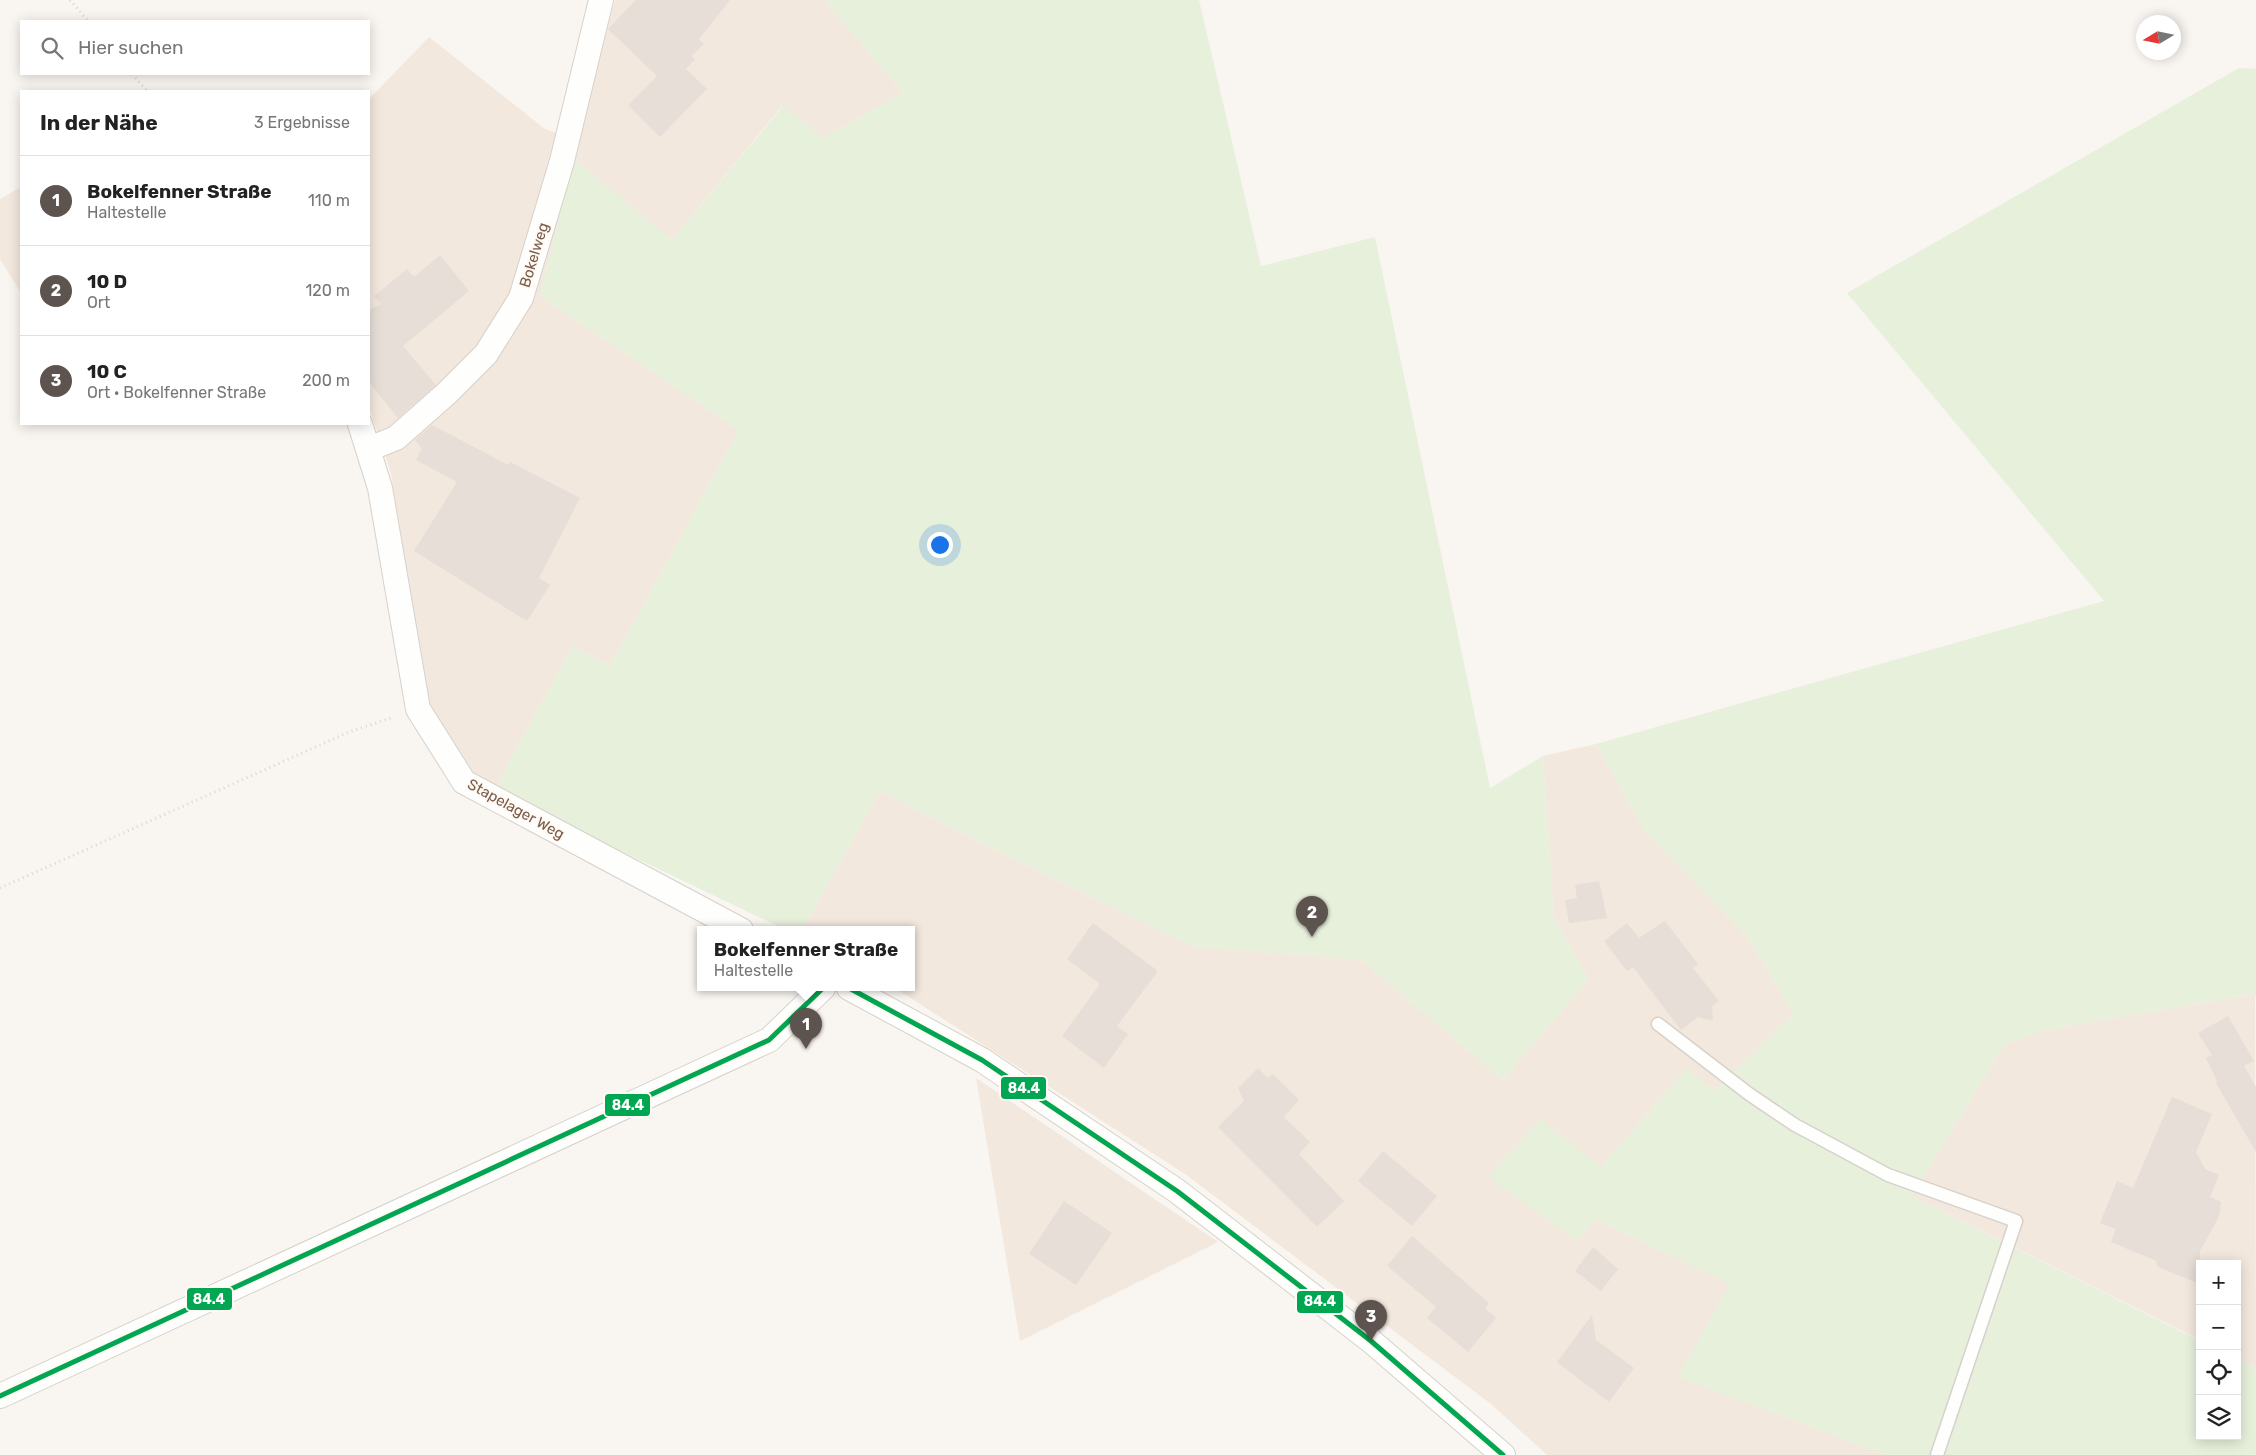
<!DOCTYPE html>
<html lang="de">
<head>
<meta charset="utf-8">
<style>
  body { margin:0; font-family:Rubik,sans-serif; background:#f2f2f2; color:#222 }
  .controls { position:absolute; right:15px; bottom:15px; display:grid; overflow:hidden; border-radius:0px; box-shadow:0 2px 12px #0003 }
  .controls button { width:45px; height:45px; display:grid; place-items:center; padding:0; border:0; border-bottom:1px solid #e0e0e0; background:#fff; color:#222; font:25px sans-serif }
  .compass { position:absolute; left:2136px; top:15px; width:45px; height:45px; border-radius:50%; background:#fff; box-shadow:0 2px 12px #0003; rotate:260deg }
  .you { position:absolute; left:939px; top:544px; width:18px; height:18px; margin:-12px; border:4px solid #fff; border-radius:50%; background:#1a73e8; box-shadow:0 0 0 8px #1a73e833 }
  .badge { display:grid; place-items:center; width:32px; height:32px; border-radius:50%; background:#5d544f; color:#fff; font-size:16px; font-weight:700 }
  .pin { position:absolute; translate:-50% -41px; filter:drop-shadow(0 1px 2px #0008) }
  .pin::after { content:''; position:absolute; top:26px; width:18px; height:15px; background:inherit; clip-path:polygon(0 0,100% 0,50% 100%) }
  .popup { position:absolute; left:697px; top:926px; width:218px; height:65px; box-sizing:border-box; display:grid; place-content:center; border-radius:0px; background:#fff; filter:drop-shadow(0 1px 4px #0005); font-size:16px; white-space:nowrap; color:#767676 }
  .popup b { font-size:19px; color:#222 }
  .popup::after { content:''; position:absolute; left:50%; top:100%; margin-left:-10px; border:10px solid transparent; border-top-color:#fff }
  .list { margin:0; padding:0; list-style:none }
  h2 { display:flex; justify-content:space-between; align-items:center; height:65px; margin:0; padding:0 20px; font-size:21px }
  h2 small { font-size:16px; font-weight:400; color:#767676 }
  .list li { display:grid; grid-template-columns:32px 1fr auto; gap:15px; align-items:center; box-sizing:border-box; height:90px; padding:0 20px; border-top:1px solid #e0e0e0 }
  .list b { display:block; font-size:19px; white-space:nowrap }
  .list p { margin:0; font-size:16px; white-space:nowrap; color:#767676 }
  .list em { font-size:16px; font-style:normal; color:#767676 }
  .icon { flex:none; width:28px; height:28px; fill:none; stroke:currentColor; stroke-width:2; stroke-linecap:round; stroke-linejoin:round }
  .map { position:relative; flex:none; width:2256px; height:1455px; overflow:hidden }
  .search { position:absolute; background:#fff; box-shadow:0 2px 12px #0003; left:20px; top:20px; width:350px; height:55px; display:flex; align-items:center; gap:12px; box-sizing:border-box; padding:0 18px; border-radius:0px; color:#767676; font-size:19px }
  .panel { position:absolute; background:#fff; box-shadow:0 2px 12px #0003; left:20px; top:90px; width:350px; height:335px; border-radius:0px }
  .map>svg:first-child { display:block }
</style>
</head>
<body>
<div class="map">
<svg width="2256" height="1455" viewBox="0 0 2256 1455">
  <rect width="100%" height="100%" fill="#f9f5f0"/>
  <path fill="#f2e8de" d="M615 0H825L903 93 823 138 782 106 672 240 574 160 540 296 739 430 610 666 573 646 494 790 470 771 428 707 391 473 369 408V99L429 37 545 129 577 141Z
    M21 187V293L0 259V199Z
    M1596 744 1646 833 1747 936 1794 1014 1714 1091 1687 1069 1601 1167 1577 1241 1595 1219 1731 1284 1679 1377 1886 1455H1547L1491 1404 1185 1174 895 988H911V930H802L880 791 988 846 1192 946 1361 960 1503 1080 1589 979 1554 918 1543 756Z
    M2255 994 2256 1369 2237 1359V1264H2200V1340L1911 1196 2005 1044 2044 1030Z
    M976 1078 1218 1242 1020 1341Z"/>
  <path fill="#e7f0db" d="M825 0H1199L1261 266 1375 237 1490 788 1543 756 1554 918 1589 979 1503 1080 1361 960 1192 946 988 846 880 791 802 930H786L494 790 573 646 610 666 739 430 540 296 574 159 672 240 783 106 823 138 903 93Z
    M2239 68 2256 69V998L2254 994 2044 1030 2005 1044 1911 1196 2200 1341V1436H2237V1359L2256 1369V1455H1886L1678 1377 1730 1284 1595 1219 1577 1241 1488 1177 1541 1119 1601 1167 1687 1069 1714 1091 1794 1014 1747 936 1646 833 1596 744 2104 601 1847 293Z"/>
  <path fill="#e6ded7" d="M636 0H730L699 39 704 44 691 56 695 59 686 69 707 89 660 137 628 105 657 76 608 29Z
    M440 255 469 291 403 346 436 385 398 418 369 382V310L381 304 374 296 407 269 414 277Z
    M432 425 508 465 510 462 580 498 539 578 550 585 527 621 414 551 457 482 416 460 422 449 415 440Z
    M1599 881 1607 918 1569 923 1565 900 1577 898 1575 885Z
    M1665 921 1698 964 1693 968 1719 1001 1712 1006 1713 1021 1698 1017 1681 1030 1633 967 1627 971 1604 941 1627 923 1639 938Z
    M1093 923 1158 971 1117 1026 1128 1034 1104 1068 1062 1036 1100 984 1067 959Z
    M2228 1016 2254 1061 2244 1066 2256 1087V1152L2216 1083 2217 1081 2206 1058 2212 1055 2198 1033Z
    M1258 1068 1268 1078 1273 1074 1299 1100 1284 1117 1310 1142 1299 1154 1344 1201 1317 1227 1218 1127 1244 1101 1238 1088Z
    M2172 1097 2212 1114 2196 1152 2205 1169 2219 1175 2210 1197 2221 1202 2219 1216 2200 1251V1284L2158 1267 2156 1261 2111 1242 2116 1229 2100 1223 2117 1181 2133 1188Z
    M1383 1151 1437 1196 1412 1226 1358 1181Z
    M1064 1201 1112 1233 1076 1285 1029 1254Z
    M1412 1236 1489 1303 1485 1308 1496 1318 1468 1352 1427 1318 1436 1307 1387 1266Z
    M1593 1247 1618 1269 1601 1291 1575 1271Z
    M1592 1315 1596 1340 1634 1368 1609 1402 1557 1362Z"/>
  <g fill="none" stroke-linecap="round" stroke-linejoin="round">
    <defs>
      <path id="service" d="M1658 1024 1749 1094 1795 1125 1888 1175 2016 1221 1937 1455"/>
      <path id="minor" d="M360 424 380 488 418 709 464 782 741 930
        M369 449 396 438 446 394 486 354 521 298 562 161 601 0
        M849 988 982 1060 1177 1191 1371 1341 1503 1455
        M0 1396 769 1040 823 988"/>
    </defs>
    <use href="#service" stroke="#d7d1cb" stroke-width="15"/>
    <use href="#minor" stroke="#d7d1cb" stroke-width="26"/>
    <path stroke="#dcd5d0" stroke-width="3" stroke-dasharray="1 4" stroke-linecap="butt" d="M70 0 88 21
      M132 74 147 91
      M0 888 349 732 394 717"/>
    <use href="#service" stroke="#fefefd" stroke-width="12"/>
    <use href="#minor" stroke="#fefefd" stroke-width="24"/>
    <defs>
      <path id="bus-1" d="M849 988 982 1060 1177 1191 1371 1341 1503 1455
        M0 1396 769 1040 823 988"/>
    </defs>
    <use href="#bus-1" stroke="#fffaf3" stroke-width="9"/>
    <use href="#bus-1" stroke="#00a651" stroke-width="5"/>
  </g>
  <g text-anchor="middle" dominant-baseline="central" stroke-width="4" stroke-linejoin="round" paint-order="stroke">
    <g font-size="15" fill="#7a5c4d" stroke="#fffaf3">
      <text transform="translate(534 255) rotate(-73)">Bokelweg</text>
      <text transform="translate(516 809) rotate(29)">Stapelager Weg</text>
    </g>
  </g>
  <g stroke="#fffaf3" stroke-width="2">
    <rect x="1000" y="1076" width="47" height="24" rx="5" fill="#00a651"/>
    <rect x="604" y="1093" width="47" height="24" rx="5" fill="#00a651"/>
    <rect x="186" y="1287" width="47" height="24" rx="5" fill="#00a651"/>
    <rect x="1296" y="1290" width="48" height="24" rx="5" fill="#00a651"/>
  </g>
  <g font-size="14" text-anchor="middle" font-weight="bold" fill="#fff">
    <text x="1024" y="1093">84.4</text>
    <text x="628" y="1110">84.4</text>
    <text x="209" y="1304">84.4</text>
    <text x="1320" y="1306">84.4</text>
  </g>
</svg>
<div class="controls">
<button>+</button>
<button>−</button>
<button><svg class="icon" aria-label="locate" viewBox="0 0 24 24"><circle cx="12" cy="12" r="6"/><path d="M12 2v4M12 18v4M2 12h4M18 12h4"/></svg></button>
<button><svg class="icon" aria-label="layers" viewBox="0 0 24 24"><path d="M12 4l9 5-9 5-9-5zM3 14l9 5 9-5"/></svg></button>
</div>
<svg class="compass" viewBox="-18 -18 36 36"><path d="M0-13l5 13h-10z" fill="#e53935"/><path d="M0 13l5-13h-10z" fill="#767676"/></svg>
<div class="you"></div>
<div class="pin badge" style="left:806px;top:1049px">1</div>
<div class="popup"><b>Bokelfenner Straße</b>Haltestelle</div>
<div class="pin badge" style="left:1312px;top:937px">2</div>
<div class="pin badge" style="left:1371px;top:1341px">3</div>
<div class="search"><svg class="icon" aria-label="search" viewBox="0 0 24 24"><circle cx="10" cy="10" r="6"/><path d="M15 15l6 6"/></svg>Hier suchen</div>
<section class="panel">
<h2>In der Nähe<small>3 Ergebnisse</small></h2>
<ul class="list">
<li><span class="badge">1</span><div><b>Bokelfenner Straße</b><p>Haltestelle</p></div><em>110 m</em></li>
<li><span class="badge">2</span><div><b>10 D</b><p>Ort</p></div><em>120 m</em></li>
<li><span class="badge">3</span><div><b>10 C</b><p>Ort · Bokelfenner Straße</p></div><em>200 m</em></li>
</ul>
</section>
</div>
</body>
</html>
